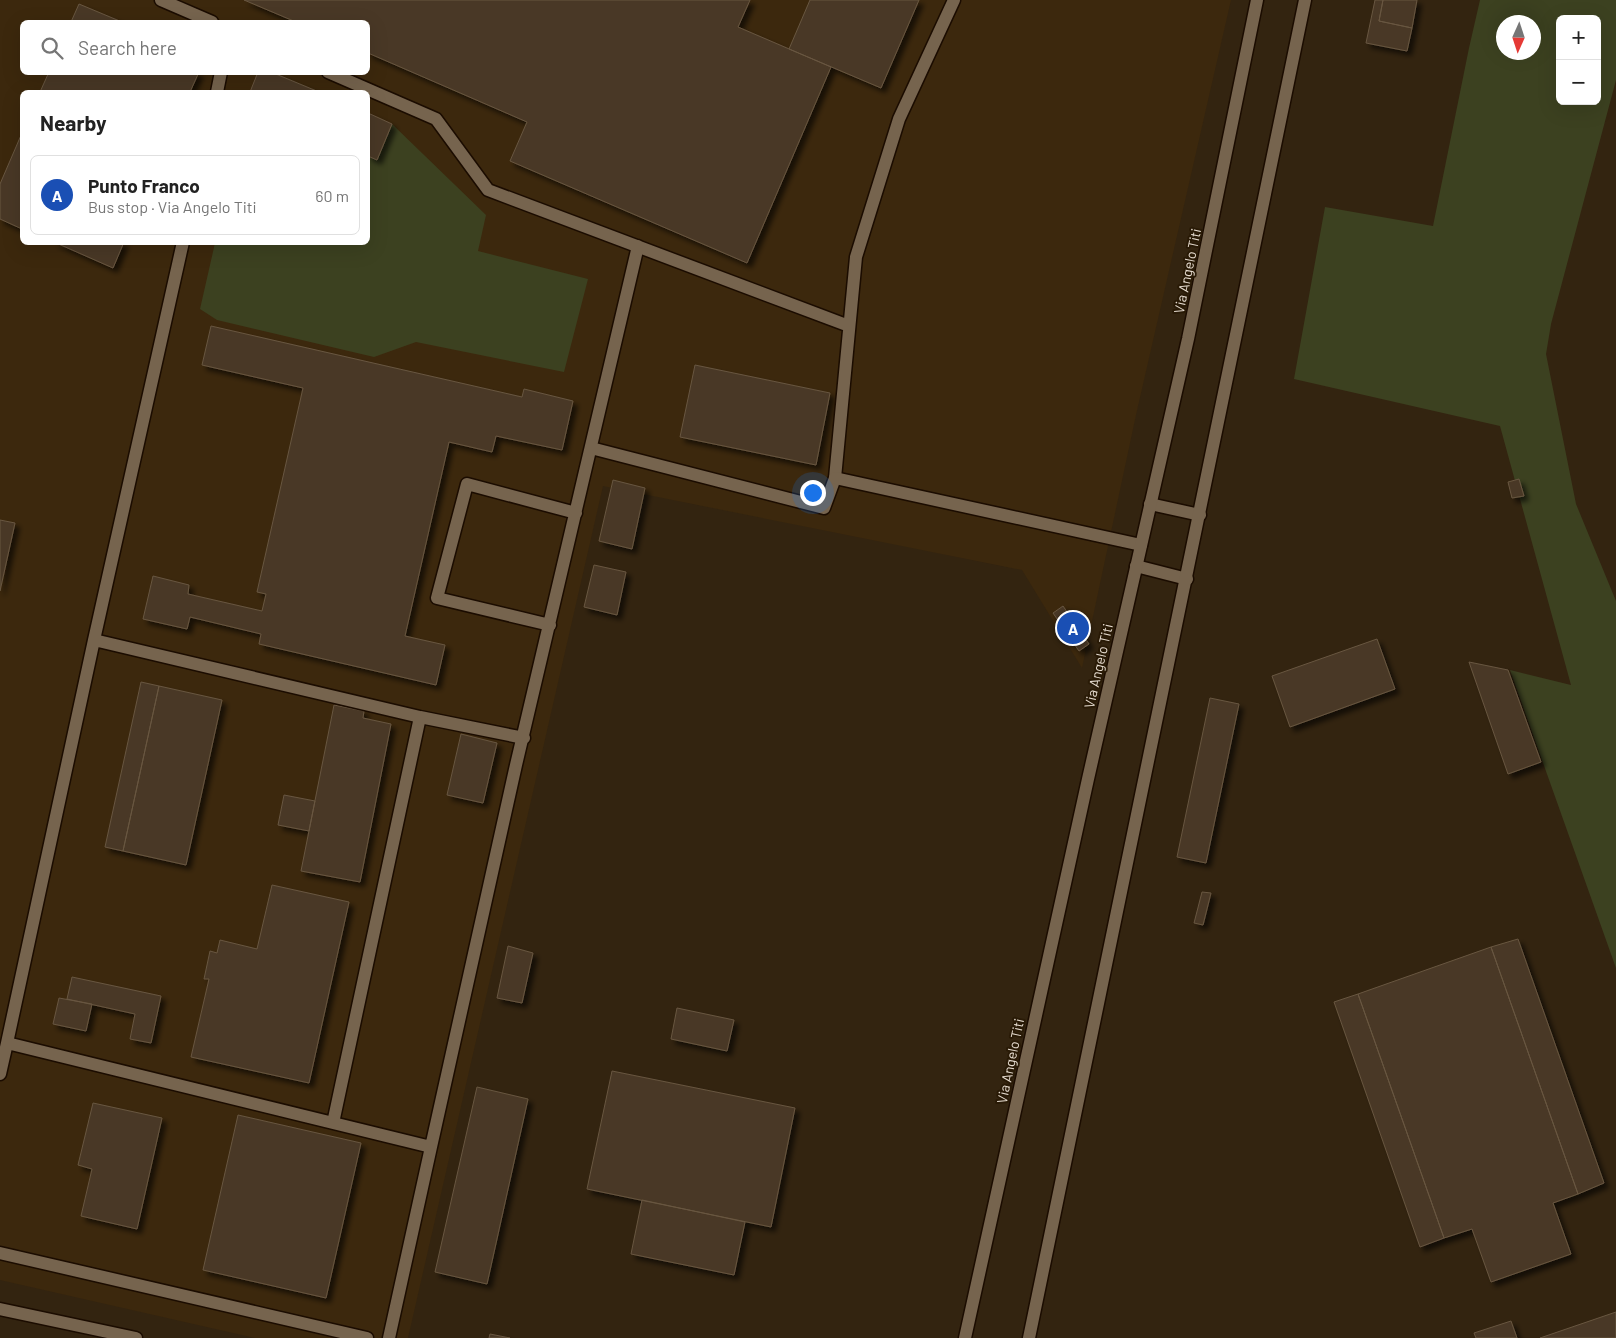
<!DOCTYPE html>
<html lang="en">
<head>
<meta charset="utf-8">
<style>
  body { margin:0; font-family:Barlow,sans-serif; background:#f6f6f6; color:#222 }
  .controls { position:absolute; right:15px; top:15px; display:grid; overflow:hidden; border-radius:8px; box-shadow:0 5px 20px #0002 }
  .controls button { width:45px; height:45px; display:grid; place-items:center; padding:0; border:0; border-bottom:1px solid #e0e0e0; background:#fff; color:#222; font:25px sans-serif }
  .compass { position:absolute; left:1496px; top:15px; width:45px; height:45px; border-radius:50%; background:#fff; box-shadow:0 5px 20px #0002; rotate:183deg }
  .you { position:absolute; left:812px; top:492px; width:18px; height:18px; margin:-12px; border:4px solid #fff; border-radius:50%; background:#1a73e8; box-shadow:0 0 0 8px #1a73e833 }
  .badge { display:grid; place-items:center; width:32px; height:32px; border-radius:50%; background:#84536b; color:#fff; font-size:16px; font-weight:700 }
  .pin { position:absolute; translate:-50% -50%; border:2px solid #fff; box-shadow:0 1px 5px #0006 }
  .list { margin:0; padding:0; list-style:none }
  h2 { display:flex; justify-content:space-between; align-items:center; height:65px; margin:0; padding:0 20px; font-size:21px }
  h2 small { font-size:16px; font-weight:400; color:#767676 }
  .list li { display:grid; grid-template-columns:32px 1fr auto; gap:15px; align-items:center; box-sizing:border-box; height:80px; margin:0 10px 10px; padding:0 10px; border:1px solid #e0e0e0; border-radius:8px }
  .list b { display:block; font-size:19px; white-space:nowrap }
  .list p { margin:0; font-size:16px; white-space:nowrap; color:#767676 }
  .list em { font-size:16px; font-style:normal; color:#767676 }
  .icon { flex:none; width:28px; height:28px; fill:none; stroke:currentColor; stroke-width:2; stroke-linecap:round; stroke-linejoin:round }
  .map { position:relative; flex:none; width:1616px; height:1338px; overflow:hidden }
  .search { position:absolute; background:#fff; box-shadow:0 5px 20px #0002; left:20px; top:20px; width:350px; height:55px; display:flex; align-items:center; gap:12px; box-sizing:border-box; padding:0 18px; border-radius:8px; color:#767676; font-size:19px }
  .panel { position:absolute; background:#fff; box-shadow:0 5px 20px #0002; left:20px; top:90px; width:350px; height:155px; border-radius:8px }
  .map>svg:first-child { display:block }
</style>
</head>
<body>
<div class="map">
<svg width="1616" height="1338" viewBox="0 0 1616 1338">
  <defs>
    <filter id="shadow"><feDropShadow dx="4.5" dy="4.5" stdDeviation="2.5" flood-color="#0009"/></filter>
  </defs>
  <rect width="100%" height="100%" fill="#332410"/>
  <path fill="#3c280d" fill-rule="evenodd" d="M0 0H1231L1136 415 1082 668 1022 570 603 486 408 1338H255L0 1280ZM22 22H368V72H22ZM22 92H368V242H22Z"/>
  <path fill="#3c4120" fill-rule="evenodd" d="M1480 0H1616V80L1551 324 1546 354 1576 504 1616 601V968L1510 670 1571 685 1500 426 1294 379 1325 207 1433 226 1469 48ZM1560 19H1597V101H1560ZM1504 22H1534V52H1504Z
    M392 124 486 215 478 251 588 279 564 372 416 342 374 357 217 320 200 309 215 243 368 242V156L377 160Z"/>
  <path fill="#4a3925" stroke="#685641" filter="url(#shadow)" d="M244 0H750L738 27 831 67 747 263 510 161 527 122 368 53V22H296Z
    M810 0H919L881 88 789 49Z
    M1375 0H1383L1379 21 1412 28 1407 51 1366 43Z
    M1383 0H1417L1412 28 1379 21Z
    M79 4 122 22H71Z
    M49 72H199L190 92H40Z
    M258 72H271L319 92H250Z
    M368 113 392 124 377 160 368 156Z
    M22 133V229L0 219V184Z
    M54 242H124L113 268Z
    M211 326 522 397 524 389 573 401 562 450 496 436 492 452 449 442 405 636 445 645 436 685 259 644 261 634 190 617 187 629 143 619 153 576 189 585 188 594 262 611 266 594 257 592 303 388 202 365Z
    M695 365 830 393 816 465 680 437Z
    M1519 479 1524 496 1512 498 1508 482Z
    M613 480 645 488 632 549 599 541Z
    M0 520 15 523 0 591Z
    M594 565 626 572 617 615 584 607Z
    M1063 606 1089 644 1079 651 1053 613Z
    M1377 639 1395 689 1290 727 1272 676Z
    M1469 662 1508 670 1541 762 1508 774Z
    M141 682 159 686 123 851 105 847Z
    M159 686 222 700 186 865 123 851Z
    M1210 698 1239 704 1206 863 1177 857Z
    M334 705 364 711 363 718 391 724 360 882 301 871Z
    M461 734 497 743 483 803 447 795Z
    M284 795 315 801 309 831 278 825Z
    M272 885 349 902 309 1083 191 1057 209 979H204L210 951 217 953 220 940 257 949Z
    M1202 892 1211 893 1203 925 1194 923Z
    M1518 939 1604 1183 1578 1194 1491 947Z
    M508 946 533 953 522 1003 497 998Z
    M1491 947 1578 1194 1553 1203 1571 1254 1491 1282 1472 1229 1444 1238 1358 994Z
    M72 977 161 996 151 1043 130 1039 135 1014 67 999Z
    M1358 994 1444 1238 1420 1247 1334 1002Z
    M59 998 92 1004 86 1031 53 1024Z
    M677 1008 734 1020 727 1051 671 1039Z
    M612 1071 795 1108 771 1227 587 1189Z
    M477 1087 528 1099 487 1284 435 1272Z
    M93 1103 162 1118 137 1229 81 1216 92 1169 78 1165Z
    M238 1115 361 1143 326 1298 203 1270Z
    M642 1200 745 1222 734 1275 631 1254Z
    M1616 1312V1338H1540Z
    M1511 1321 1517 1338H1476L1474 1333Z
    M490 1334 510 1338H489Z"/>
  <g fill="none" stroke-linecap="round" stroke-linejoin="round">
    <defs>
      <path id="lane" d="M161 0 212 22
        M328 72 436 119 488 190 849 326
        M217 92 221 72
        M183 242 94 640 7 1043 431 1147 516 765 638 246
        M591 448 824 508 835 478 856 257 899 119 954 0
        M550 625 437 598 467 484 576 513
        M94 640 420 717 524 738
        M0 1074 7 1043
        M333 1123 420 717
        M0 1253 367 1338
        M389 1338 431 1147"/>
      <path id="street" d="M835 478 1141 545
        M1150 504 1200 515
        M1136 566 1187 579"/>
      <path id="secondary" d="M0 1309 136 1338
        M965 1338 1088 779 1188 339 1257 0
        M1029 1338 1305 0"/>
    </defs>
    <use href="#lane" stroke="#1b0c00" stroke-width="15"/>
    <use href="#street" stroke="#1b0c00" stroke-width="15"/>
    <use href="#secondary" stroke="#1b0c00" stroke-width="15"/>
    <use href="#lane" stroke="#76644e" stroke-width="12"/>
    <use href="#street" stroke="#76644e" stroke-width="12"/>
    <use href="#secondary" stroke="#76644e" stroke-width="12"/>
  </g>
  <g text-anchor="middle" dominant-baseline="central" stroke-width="4" stroke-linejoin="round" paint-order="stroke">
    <g font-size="14" fill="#e8ded2" stroke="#291a06">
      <text transform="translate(1187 271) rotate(-78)">Via Angelo Titi</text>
      <text transform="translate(1098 666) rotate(-77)">Via Angelo Titi</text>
      <text transform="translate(1010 1061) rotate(-78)">Via Angelo Titi</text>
    </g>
  </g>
</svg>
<div class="controls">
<button>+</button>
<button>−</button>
</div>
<svg class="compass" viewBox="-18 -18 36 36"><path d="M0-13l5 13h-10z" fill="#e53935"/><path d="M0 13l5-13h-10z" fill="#767676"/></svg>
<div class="you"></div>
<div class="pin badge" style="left:1073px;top:628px;background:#1a4fb4">A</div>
<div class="search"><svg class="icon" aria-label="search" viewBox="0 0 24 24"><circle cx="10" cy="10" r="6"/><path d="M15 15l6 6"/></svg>Search here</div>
<section class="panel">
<h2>Nearby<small></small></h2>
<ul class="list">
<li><span class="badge" style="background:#1a4fb4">A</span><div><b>Punto Franco</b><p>Bus stop · Via Angelo Titi</p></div><em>60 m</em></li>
</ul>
</section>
</div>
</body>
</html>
